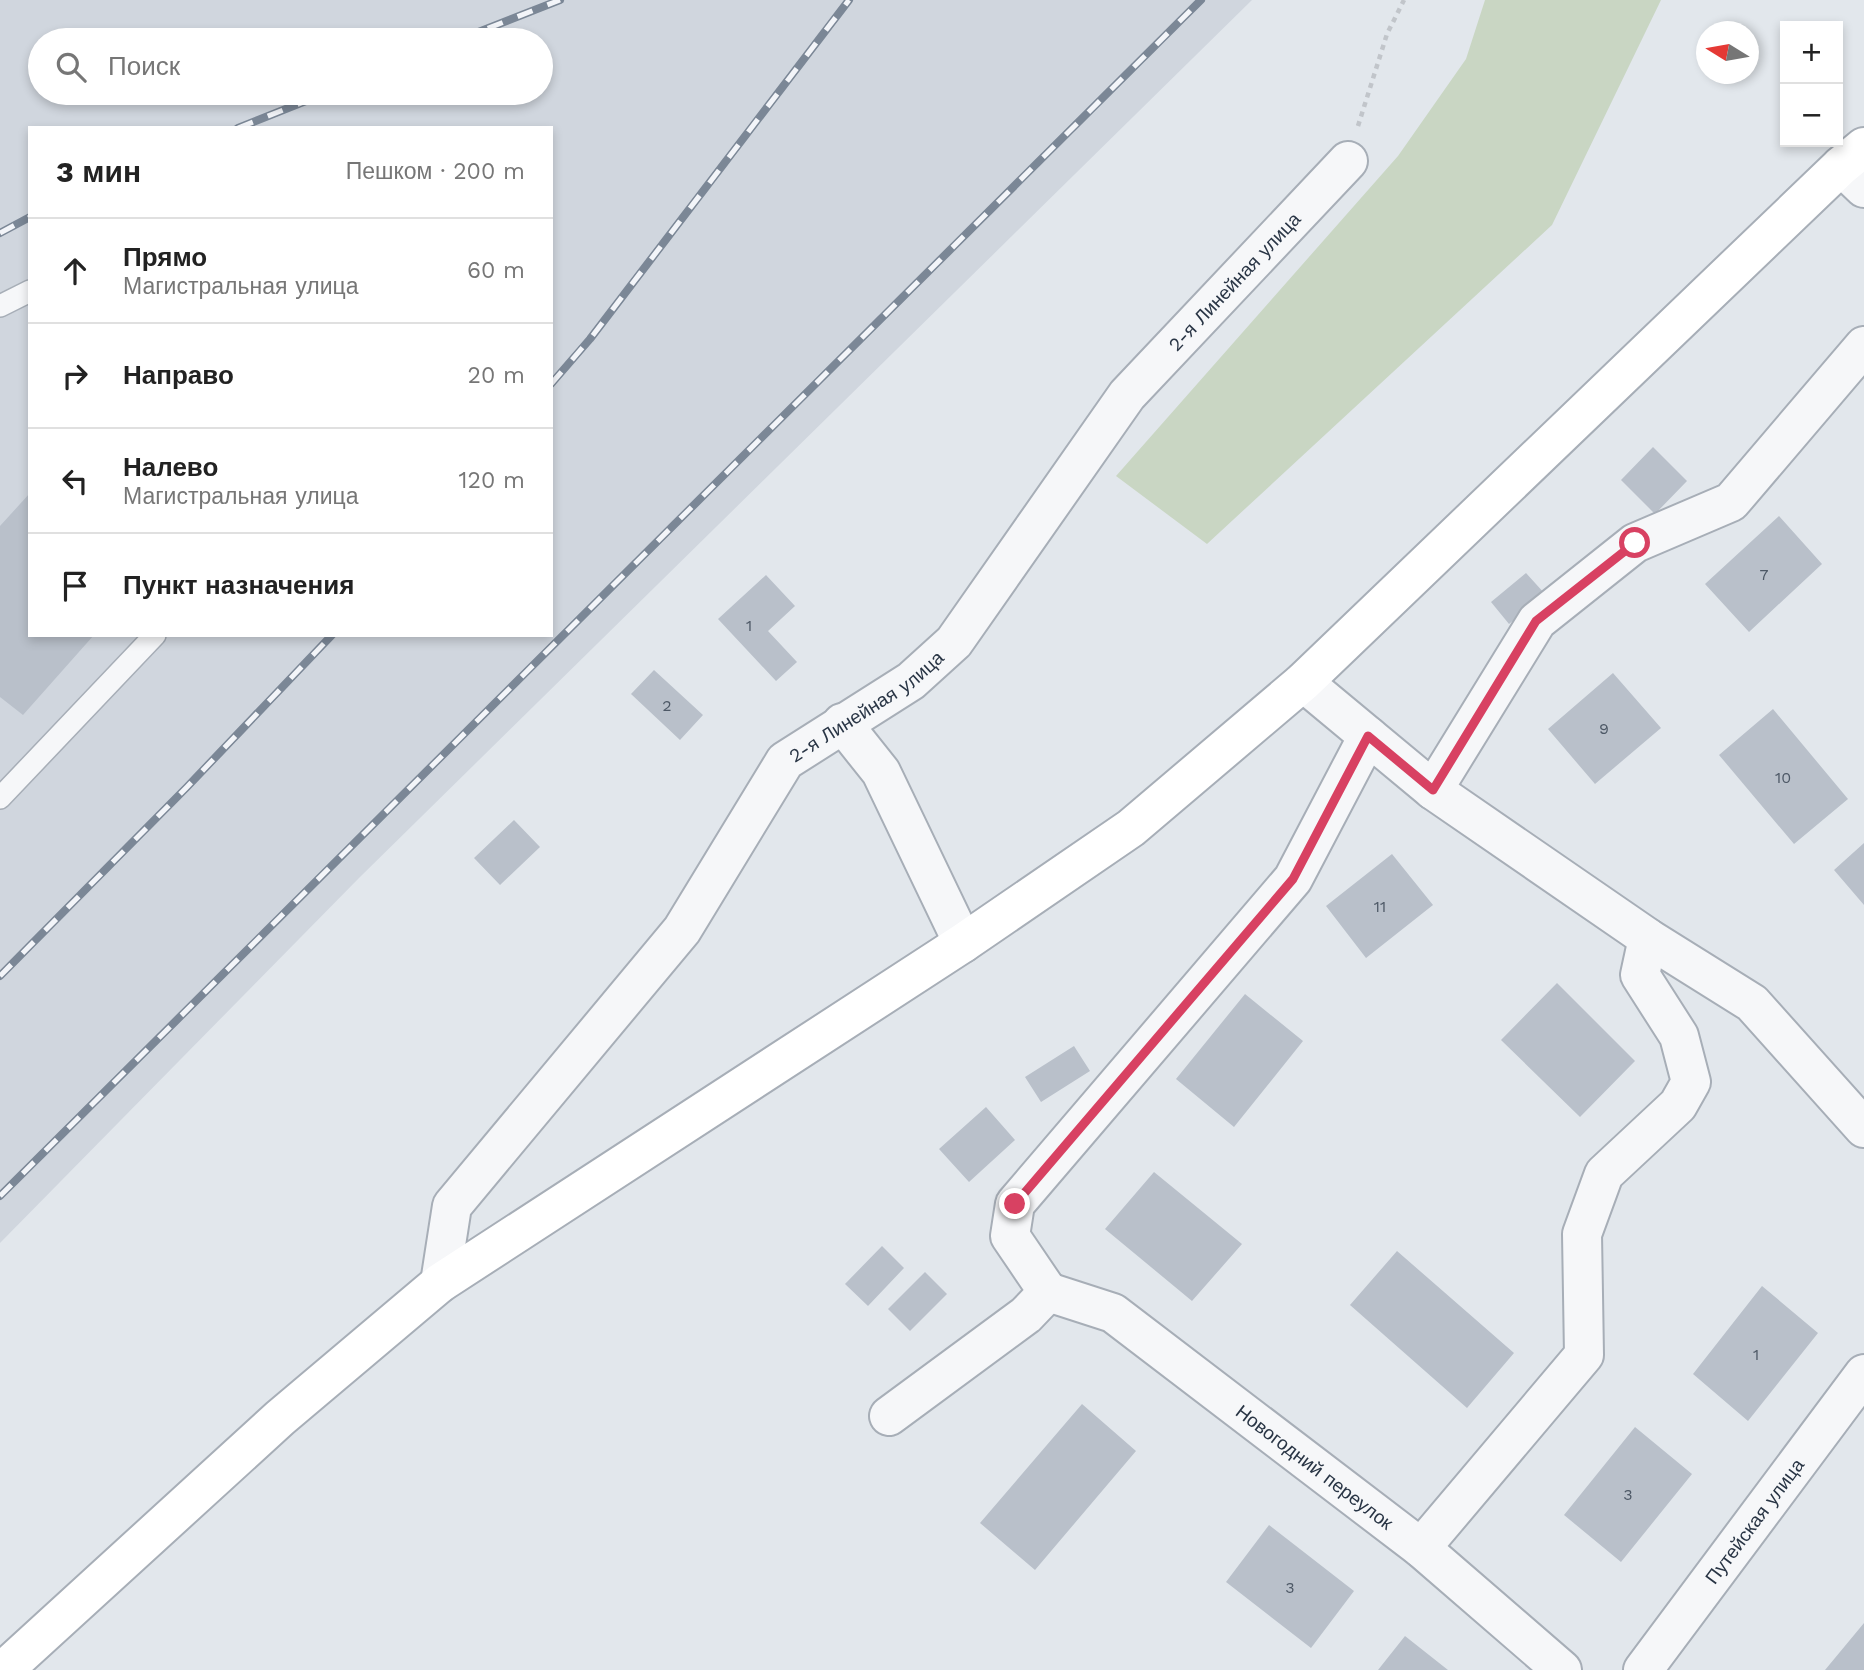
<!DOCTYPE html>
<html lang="ru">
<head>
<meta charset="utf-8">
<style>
  body { margin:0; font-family:"Work Sans",sans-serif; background:#f2f2f2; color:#222 }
  .controls { position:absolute; right:21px; top:21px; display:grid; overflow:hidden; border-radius:0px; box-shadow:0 4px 10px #0003 }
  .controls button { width:63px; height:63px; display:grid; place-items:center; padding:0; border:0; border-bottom:2px solid #e0e0e0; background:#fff; color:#222; font:35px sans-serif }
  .compass { position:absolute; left:1696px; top:21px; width:63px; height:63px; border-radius:50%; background:#fff; box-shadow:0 4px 10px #0003; rotate:281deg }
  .stop { position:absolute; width:21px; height:21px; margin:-16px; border:5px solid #d84162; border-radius:50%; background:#fff }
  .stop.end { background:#d84162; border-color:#fff; box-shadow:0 2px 7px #0008 }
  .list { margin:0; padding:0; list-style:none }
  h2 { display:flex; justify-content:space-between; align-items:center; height:91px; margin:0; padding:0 28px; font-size:30px }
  h2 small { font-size:23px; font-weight:400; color:#767676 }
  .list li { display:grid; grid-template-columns:46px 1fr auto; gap:21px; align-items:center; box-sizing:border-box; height:105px; padding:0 28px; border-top:2px solid #e0e0e0 }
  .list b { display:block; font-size:26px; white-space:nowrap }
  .list p { margin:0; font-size:23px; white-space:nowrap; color:#767676 }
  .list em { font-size:23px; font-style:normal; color:#767676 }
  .icon { flex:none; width:38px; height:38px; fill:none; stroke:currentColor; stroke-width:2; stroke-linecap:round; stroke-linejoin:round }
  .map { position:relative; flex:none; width:1864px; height:1670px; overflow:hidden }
  .search { position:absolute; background:#fff; box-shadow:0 4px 10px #0003; left:28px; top:28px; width:525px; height:77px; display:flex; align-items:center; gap:18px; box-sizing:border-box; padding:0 24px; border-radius:38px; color:#767676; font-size:26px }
  .panel { position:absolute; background:#fff; box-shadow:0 4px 10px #0003; left:28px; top:126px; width:525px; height:511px; border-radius:0px }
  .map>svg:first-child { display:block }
</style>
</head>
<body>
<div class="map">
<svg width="1864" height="1670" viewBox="0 0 1864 1670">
  <rect width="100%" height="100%" fill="#e2e7ec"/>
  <path fill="#d0d6de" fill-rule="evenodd" d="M0 0H1252L359 878 0 1243ZM40 40H541V93H40ZM30 128H551V635H30Z"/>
  <path fill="#c9d6c3" d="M1485 0H1661L1552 225 1207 544 1116 476 1398 156 1466 59Z"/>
  <path fill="#b9c0ca" d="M1653 447 1687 481 1655 514 1621 480Z
    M30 493V635H94L23 715 0 697V526Z
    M1779 516 1822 564 1749 632 1705 584Z
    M1526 573 1545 594 1509 624 1491 602Z
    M766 575 795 606 768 631 797 662 776 681 718 619Z
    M654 670 703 715 680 740 631 694Z
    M1613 673 1661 728 1595 784 1548 729Z
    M1773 709 1848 799 1794 844 1719 755Z
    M514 820 540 847 500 885 474 858Z
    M1864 843V905L1834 870Z
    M1392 854 1433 905 1366 958 1326 906Z
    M1557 983 1635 1061 1580 1117 1501 1040Z
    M1245 994 1303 1041 1234 1127 1176 1079Z
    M1074 1046 1090 1071 1041 1102 1025 1077Z
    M986 1107 1015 1140 969 1182 939 1149Z
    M1154 1172 1242 1244 1192 1301 1105 1229Z
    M882 1246 904 1268 868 1306 845 1284Z
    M1397 1251 1514 1353 1467 1408 1350 1305Z
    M925 1272 947 1294 910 1331 888 1309Z
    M1762 1286 1818 1333 1748 1421 1693 1374Z
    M1082 1404 1136 1451 1035 1570 980 1523Z
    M1635 1427 1692 1474 1621 1562 1564 1515Z
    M1269 1525 1354 1591 1311 1648 1226 1582Z
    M1864 1623V1670H1825Z
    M1405 1636 1448 1670H1378Z"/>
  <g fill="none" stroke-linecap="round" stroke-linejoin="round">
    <defs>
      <path id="lane" d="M0 306 30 291
        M0 798 155 635"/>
      <g id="street">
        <path d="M1841 166 1864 188"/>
        <path d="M1303 682 1433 790 1648 938 1752 1003 1864 1128"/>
        <path d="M842 723 881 772 963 943"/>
        <path d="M1433 790 1537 621 1635 543 1731 502 1864 346"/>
        <path id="s1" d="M440 1283 452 1206 682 930 785 761 911 681 954 642 1127 395 1348 161"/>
        <path id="s2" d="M1048 1292 1113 1313 1421 1548 1562 1670"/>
        <path d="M889 1416 1026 1315 1048 1292 1010 1236 1015 1204 1293 879 1368 736"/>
        <path d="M1421 1548 1584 1355 1582 1234 1604 1174 1678 1105 1691 1082 1679 1036 1640 975 1648 938"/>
        <path id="s3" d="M1643 1670 1864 1374"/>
      </g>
      <path id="secondary" d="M4 1670 280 1418 440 1283 963 943 1131 828 1303 682 1841 166 1864 147"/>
    </defs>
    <use href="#lane" stroke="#a7aeb7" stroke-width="24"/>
    <use href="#street" stroke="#a7aeb7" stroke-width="42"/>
    <use href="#secondary" stroke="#a7aeb7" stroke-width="42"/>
    <path stroke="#c1c5ca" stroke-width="4.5" stroke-dasharray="5 5" stroke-linecap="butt" d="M1358 126 1387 34 1404 0"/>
    <use href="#lane" stroke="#f6f7f9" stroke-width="21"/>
    <use href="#street" stroke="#f6f7f9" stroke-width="38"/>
    <use href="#secondary" stroke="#fff" stroke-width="38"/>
    <defs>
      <path id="rail" d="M458 40 560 0
        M238 128 326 93
        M0 233 30 217
        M551 384 590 339 849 0
        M0 976 187 787 332 635
        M0 1196 1201 0"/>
    </defs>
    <use href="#rail" stroke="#7b8796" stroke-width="8"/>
    <use href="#rail" stroke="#f3f5f9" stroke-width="5" stroke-dasharray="16" stroke-linecap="butt"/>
  </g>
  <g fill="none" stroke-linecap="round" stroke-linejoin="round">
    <path stroke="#d84162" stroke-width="9" d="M1015 1204 1293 879 1368 736 1433 790 1536 621 1635 543"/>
  </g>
  <g text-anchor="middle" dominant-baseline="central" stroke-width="5" stroke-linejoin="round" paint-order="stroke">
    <g font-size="16" fill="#4d5866">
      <text x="1764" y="574">7</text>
      <text x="749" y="625">1</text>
      <text x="667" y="705">2</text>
      <text x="1604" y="728">9</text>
      <text x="1783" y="777">10</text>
      <text x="1380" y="906">11</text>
      <text x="1756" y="1354">1</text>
      <text x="1628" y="1494">3</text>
      <text x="1290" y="1587">3</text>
    </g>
    <g font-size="19" fill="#293545" stroke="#f3f5f9">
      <text stroke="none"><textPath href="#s1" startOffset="1300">2-я Линейная улица</textPath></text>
      <text stroke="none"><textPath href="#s1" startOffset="733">2-я Линейная улица</textPath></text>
      <text stroke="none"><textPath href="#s2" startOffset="322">Новогодний переулок</textPath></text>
      <text stroke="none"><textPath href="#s3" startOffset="186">Путейская улица</textPath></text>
    </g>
  </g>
</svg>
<div class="controls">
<button>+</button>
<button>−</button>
</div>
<svg class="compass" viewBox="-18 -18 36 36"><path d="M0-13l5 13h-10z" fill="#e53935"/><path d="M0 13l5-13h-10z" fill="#767676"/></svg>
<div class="stop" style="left:1635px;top:543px"></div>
<div class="stop end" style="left:1015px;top:1204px"></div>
<div class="search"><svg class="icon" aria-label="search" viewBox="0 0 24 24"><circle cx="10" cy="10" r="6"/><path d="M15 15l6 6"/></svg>Поиск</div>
<section class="panel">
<h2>3 мин<small>Пешком · 200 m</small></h2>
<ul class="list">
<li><svg class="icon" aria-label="ahead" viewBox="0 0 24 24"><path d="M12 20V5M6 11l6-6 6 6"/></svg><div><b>Прямо</b><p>Магистральная улица</p></div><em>60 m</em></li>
<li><svg class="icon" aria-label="right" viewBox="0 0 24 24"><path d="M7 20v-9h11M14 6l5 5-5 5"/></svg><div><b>Направо</b></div><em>20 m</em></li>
<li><svg class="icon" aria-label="left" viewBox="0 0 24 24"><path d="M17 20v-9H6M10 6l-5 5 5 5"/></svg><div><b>Налево</b><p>Магистральная улица</p></div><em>120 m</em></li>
<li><svg class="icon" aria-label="arrive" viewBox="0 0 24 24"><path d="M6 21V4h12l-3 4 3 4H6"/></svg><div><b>Пункт назначения</b></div></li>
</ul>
</section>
</div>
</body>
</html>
